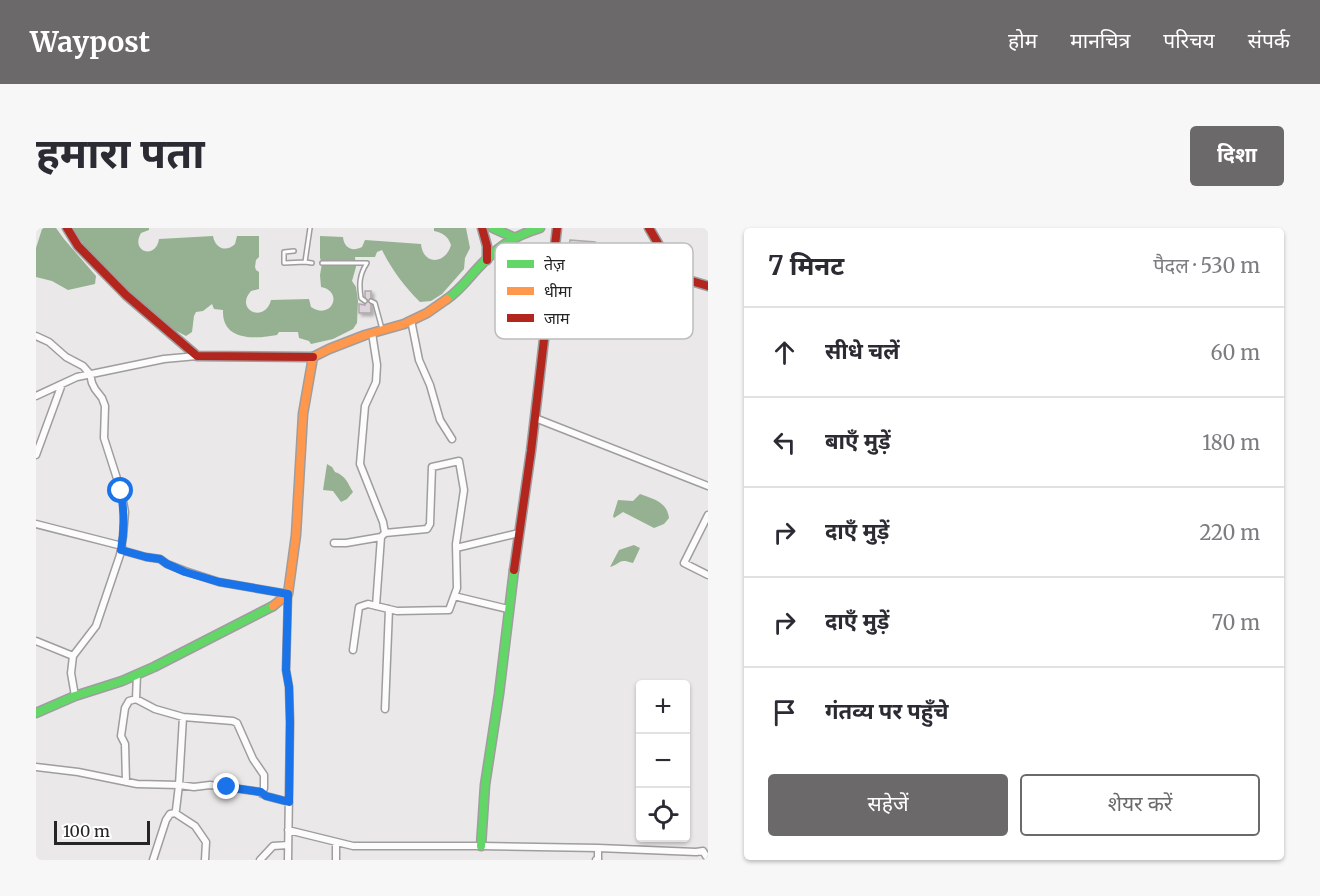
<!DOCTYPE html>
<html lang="hi">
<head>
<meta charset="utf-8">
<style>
  body { margin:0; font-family:Merriweather,"Noto Sans Devanagari",serif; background:#f7f7f7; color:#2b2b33 }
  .controls { position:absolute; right:18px; bottom:18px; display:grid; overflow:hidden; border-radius:6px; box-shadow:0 2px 4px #0004 }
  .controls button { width:54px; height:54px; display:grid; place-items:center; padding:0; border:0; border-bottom:2px solid #e1e1e2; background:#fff; color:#2b2b33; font:30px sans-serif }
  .scale { position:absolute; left:18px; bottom:15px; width:96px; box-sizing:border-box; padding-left:6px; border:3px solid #262425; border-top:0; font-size:16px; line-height:21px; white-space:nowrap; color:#262425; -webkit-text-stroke:4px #fff; paint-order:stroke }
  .stop { position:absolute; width:18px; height:18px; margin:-14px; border:4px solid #1a73e8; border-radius:50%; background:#fff }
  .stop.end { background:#1a73e8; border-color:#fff; box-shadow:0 2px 6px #0008 }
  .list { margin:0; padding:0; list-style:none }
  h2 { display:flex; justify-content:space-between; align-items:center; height:78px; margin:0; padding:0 24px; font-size:26px }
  h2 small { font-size:20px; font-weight:400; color:#7c7c81 }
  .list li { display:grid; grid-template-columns:39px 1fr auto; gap:18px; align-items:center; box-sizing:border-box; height:90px; padding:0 24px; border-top:2px solid #e1e1e2 }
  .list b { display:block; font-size:22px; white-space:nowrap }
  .list em { font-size:20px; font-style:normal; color:#7c7c81 }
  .actions { display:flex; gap:12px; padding:18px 24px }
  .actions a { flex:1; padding:14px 0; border:2px solid #6b696a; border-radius:6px; text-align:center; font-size:21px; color:#6b696a }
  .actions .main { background:#6b696a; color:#fff }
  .icon { flex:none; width:33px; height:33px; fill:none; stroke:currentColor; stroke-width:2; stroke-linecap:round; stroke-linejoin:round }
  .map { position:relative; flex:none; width:672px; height:632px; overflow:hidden; border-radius:6px }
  header { display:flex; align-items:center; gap:36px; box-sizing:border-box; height:84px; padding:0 30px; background:#6b696a; color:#fff }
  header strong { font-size:28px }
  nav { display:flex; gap:33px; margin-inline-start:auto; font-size:21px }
  .intro { display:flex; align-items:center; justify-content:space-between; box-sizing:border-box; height:144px; padding:0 36px }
  h1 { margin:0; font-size:42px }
  .button { padding:15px 27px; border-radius:6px; background:#6b696a; color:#fff; font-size:21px; font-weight:700 }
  main { display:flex; gap:36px; padding:0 36px }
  aside { flex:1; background:#fff; border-radius:6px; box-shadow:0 2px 4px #0004 }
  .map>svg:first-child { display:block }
</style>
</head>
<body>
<header>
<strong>Waypost</strong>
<nav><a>होम</a><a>मानचित्र</a><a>परिचय</a><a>संपर्क</a></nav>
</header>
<div class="intro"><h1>हमारा पता</h1><a class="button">दिशा</a></div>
<main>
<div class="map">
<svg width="672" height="632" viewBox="0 0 672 632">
  <defs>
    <filter id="shadow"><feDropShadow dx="2.5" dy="2.5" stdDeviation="1.5" flood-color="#0004"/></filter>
  </defs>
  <rect width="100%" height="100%" fill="#eae8e9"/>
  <path fill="#95b191" d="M8 0H20L28 11 60 48 59 56 32 62 16 53 0 49V20L6 1Z
    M37 0H113V2L105 5C94 24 120 32 123 11L177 8C179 20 190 25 199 16L201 8H223V29L220 32 219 39 220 42 223 44V61L215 63C198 82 229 96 235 72L273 71 275 79C296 93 308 63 285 59L284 47 286 35 284 30V8L307 9C308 20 316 24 326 19L329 12 385 16C387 38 410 36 415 17 412 8 407 5 398 3V0H430L434 20 429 30 428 41 406 66 395 73 384 74C368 58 356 42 346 22L341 24 339 29H319L320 39 316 53 320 59 322 73 321 95 317 101 297 111 275 116 273 113 263 110 262 104H243L241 107C225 110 194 114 188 92 187 89 187 85 187 82L178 81 176 76 167 83 160 84 158 88 156 104 150 108 129 97 86 59 61 33 45 13Z
    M291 236 296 239 299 244C310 248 311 254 317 264L311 271 305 274 297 263 287 262Z
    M604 266C618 271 631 274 633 290L628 296 618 300 587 284 578 290 577 288 582 272 597 273Z
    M598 317 604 320 597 335C582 330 586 335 574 339L583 322Z"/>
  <path fill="#ded3da" stroke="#acaaab" stroke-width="1.5" filter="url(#shadow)" d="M534 12 559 14 558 30 551 29V34L556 35 555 44 542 42 543 35H540L539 43 531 42Z
    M329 63H335V85H323V76L329 77Z"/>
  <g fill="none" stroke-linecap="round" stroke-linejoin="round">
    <defs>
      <path id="lane" d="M274 0 269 34 276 35
        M258 23 248 24V35L269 34
        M286 35H331C323 47 323 57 325 70L329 73
        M517 49 572 53V58L622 59 646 47
        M335 73 339 75 346 101"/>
      <path id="street" d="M375 92 383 132 394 157 404 192 416 211
        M336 105 341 137 340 154 329 178 324 236 347 294 349 305
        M0 108 13 114 30 129 47 138 54 146 56 155 59 161 66 170 69 178 68 210 85 263 89 284 87 308 84 327 60 398 37 428 35 445 39 468
        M0 168 41 149 128 131 161 128
        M499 190 672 258
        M0 227 26 156
        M672 287 648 335 672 347
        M0 296 86 318
        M298 315H310L345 309
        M420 320 483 305
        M85 322 110 329 124 331 131 336 149 343 183 354 252 366 250 442 253 459 254 494 252 632
        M418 368 472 381
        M0 413 37 428
        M317 422 323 379 332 376 361 383 413 382 421 360 420 316 428 262 423 233 396 239 394 296 391 301 349 305 345 309 340 378
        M101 446 100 471 119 481 147 489 197 493 201 495 217 531 228 547V560L226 566
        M349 481 353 381
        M0 539 42 544 101 556 143 557 158 559 174 557 225 564 230 568 253 574
        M90 554 89 516 85 508 89 480 93 473 100 471
        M139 585 159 598 170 614 169 632
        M252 602 317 618H445L562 620V632H560
        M300 614V632
        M562 620 660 624 667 623 670 628 672 629
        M117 632 130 592 134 586 139 585 140 582 143 557 147 489
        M224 632 237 618 252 617"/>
      <path id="fast" d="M457 0 479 10
        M411 71C423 63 431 52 441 41 460 20 477 8 504 0
        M0 485 39 468 86 453 118 439 237 378
        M445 618 449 557 463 466 478 342"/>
      <path id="slow" d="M237 378 252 366 260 307 267 186 277 129 293 121 329 107 368 96 391 85 411 71"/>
      <path id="jam" d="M31 0 42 18 90 67 161 128 277 129
        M446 0 451 18V32
        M613 0 631 31 652 52 672 58
        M478 342 495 223 521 0"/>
    </defs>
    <use href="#lane" stroke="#9f9d9e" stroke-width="6"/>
    <use href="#street" stroke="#9f9d9e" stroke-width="9"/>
    <use href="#fast" stroke="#9f9d9e" stroke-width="11"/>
    <use href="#slow" stroke="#9f9d9e" stroke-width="11"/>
    <use href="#jam" stroke="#9f9d9e" stroke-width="11"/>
    <use href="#lane" stroke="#fcfcfc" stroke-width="3"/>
    <use href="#street" stroke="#fcfcfc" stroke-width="6"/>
    <use href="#fast" stroke="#63d668" stroke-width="8"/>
    <use href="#slow" stroke="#ff974d" stroke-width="8"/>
    <use href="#jam" stroke="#b3261e" stroke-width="8"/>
  </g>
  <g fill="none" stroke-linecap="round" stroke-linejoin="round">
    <path stroke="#1a73e8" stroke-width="8" d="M85 263C88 283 89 302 85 322L110 329 124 331 131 336 149 344 183 354 252 366 250 442 253 459 254 494 253 574 230 568 225 564 191 559"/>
  </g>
  <rect x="459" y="15" width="198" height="96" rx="9" fill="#fff" stroke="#bebdbe" stroke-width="1.5"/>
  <rect x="471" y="32" width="27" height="8" fill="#63d668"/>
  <rect x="471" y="59" width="27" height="8" fill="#ff974d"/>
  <rect x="471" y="86" width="27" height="8" fill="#b3261e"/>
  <g font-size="16" fill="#262425">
    <text x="508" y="42">तेज़</text>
    <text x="508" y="69">धीमा</text>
    <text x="508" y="96">जाम</text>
  </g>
</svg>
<div class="controls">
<button>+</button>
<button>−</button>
<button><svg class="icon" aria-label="locate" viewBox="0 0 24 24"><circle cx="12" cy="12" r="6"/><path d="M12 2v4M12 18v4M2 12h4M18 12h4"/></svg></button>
</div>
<div class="scale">100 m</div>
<div class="stop" style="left:85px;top:263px"></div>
<div class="stop end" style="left:191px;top:559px"></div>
</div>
<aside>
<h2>7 मिनट<small>पैदल · 530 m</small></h2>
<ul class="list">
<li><svg class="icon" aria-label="ahead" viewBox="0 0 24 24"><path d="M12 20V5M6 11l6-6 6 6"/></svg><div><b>सीधे चलें</b></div><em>60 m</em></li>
<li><svg class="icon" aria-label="left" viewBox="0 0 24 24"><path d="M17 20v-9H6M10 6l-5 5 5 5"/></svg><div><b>बाएँ मुड़ें</b></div><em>180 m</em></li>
<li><svg class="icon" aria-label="right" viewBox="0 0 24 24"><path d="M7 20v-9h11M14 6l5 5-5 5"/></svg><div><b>दाएँ मुड़ें</b></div><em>220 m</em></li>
<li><svg class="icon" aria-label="right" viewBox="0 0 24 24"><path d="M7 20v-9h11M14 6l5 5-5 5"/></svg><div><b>दाएँ मुड़ें</b></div><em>70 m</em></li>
<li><svg class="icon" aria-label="arrive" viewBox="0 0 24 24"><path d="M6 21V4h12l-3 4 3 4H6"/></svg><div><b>गंतव्य पर पहुँचे</b></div></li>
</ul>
<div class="actions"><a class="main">सहेजें</a><a>शेयर करें</a></div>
</aside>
</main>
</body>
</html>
